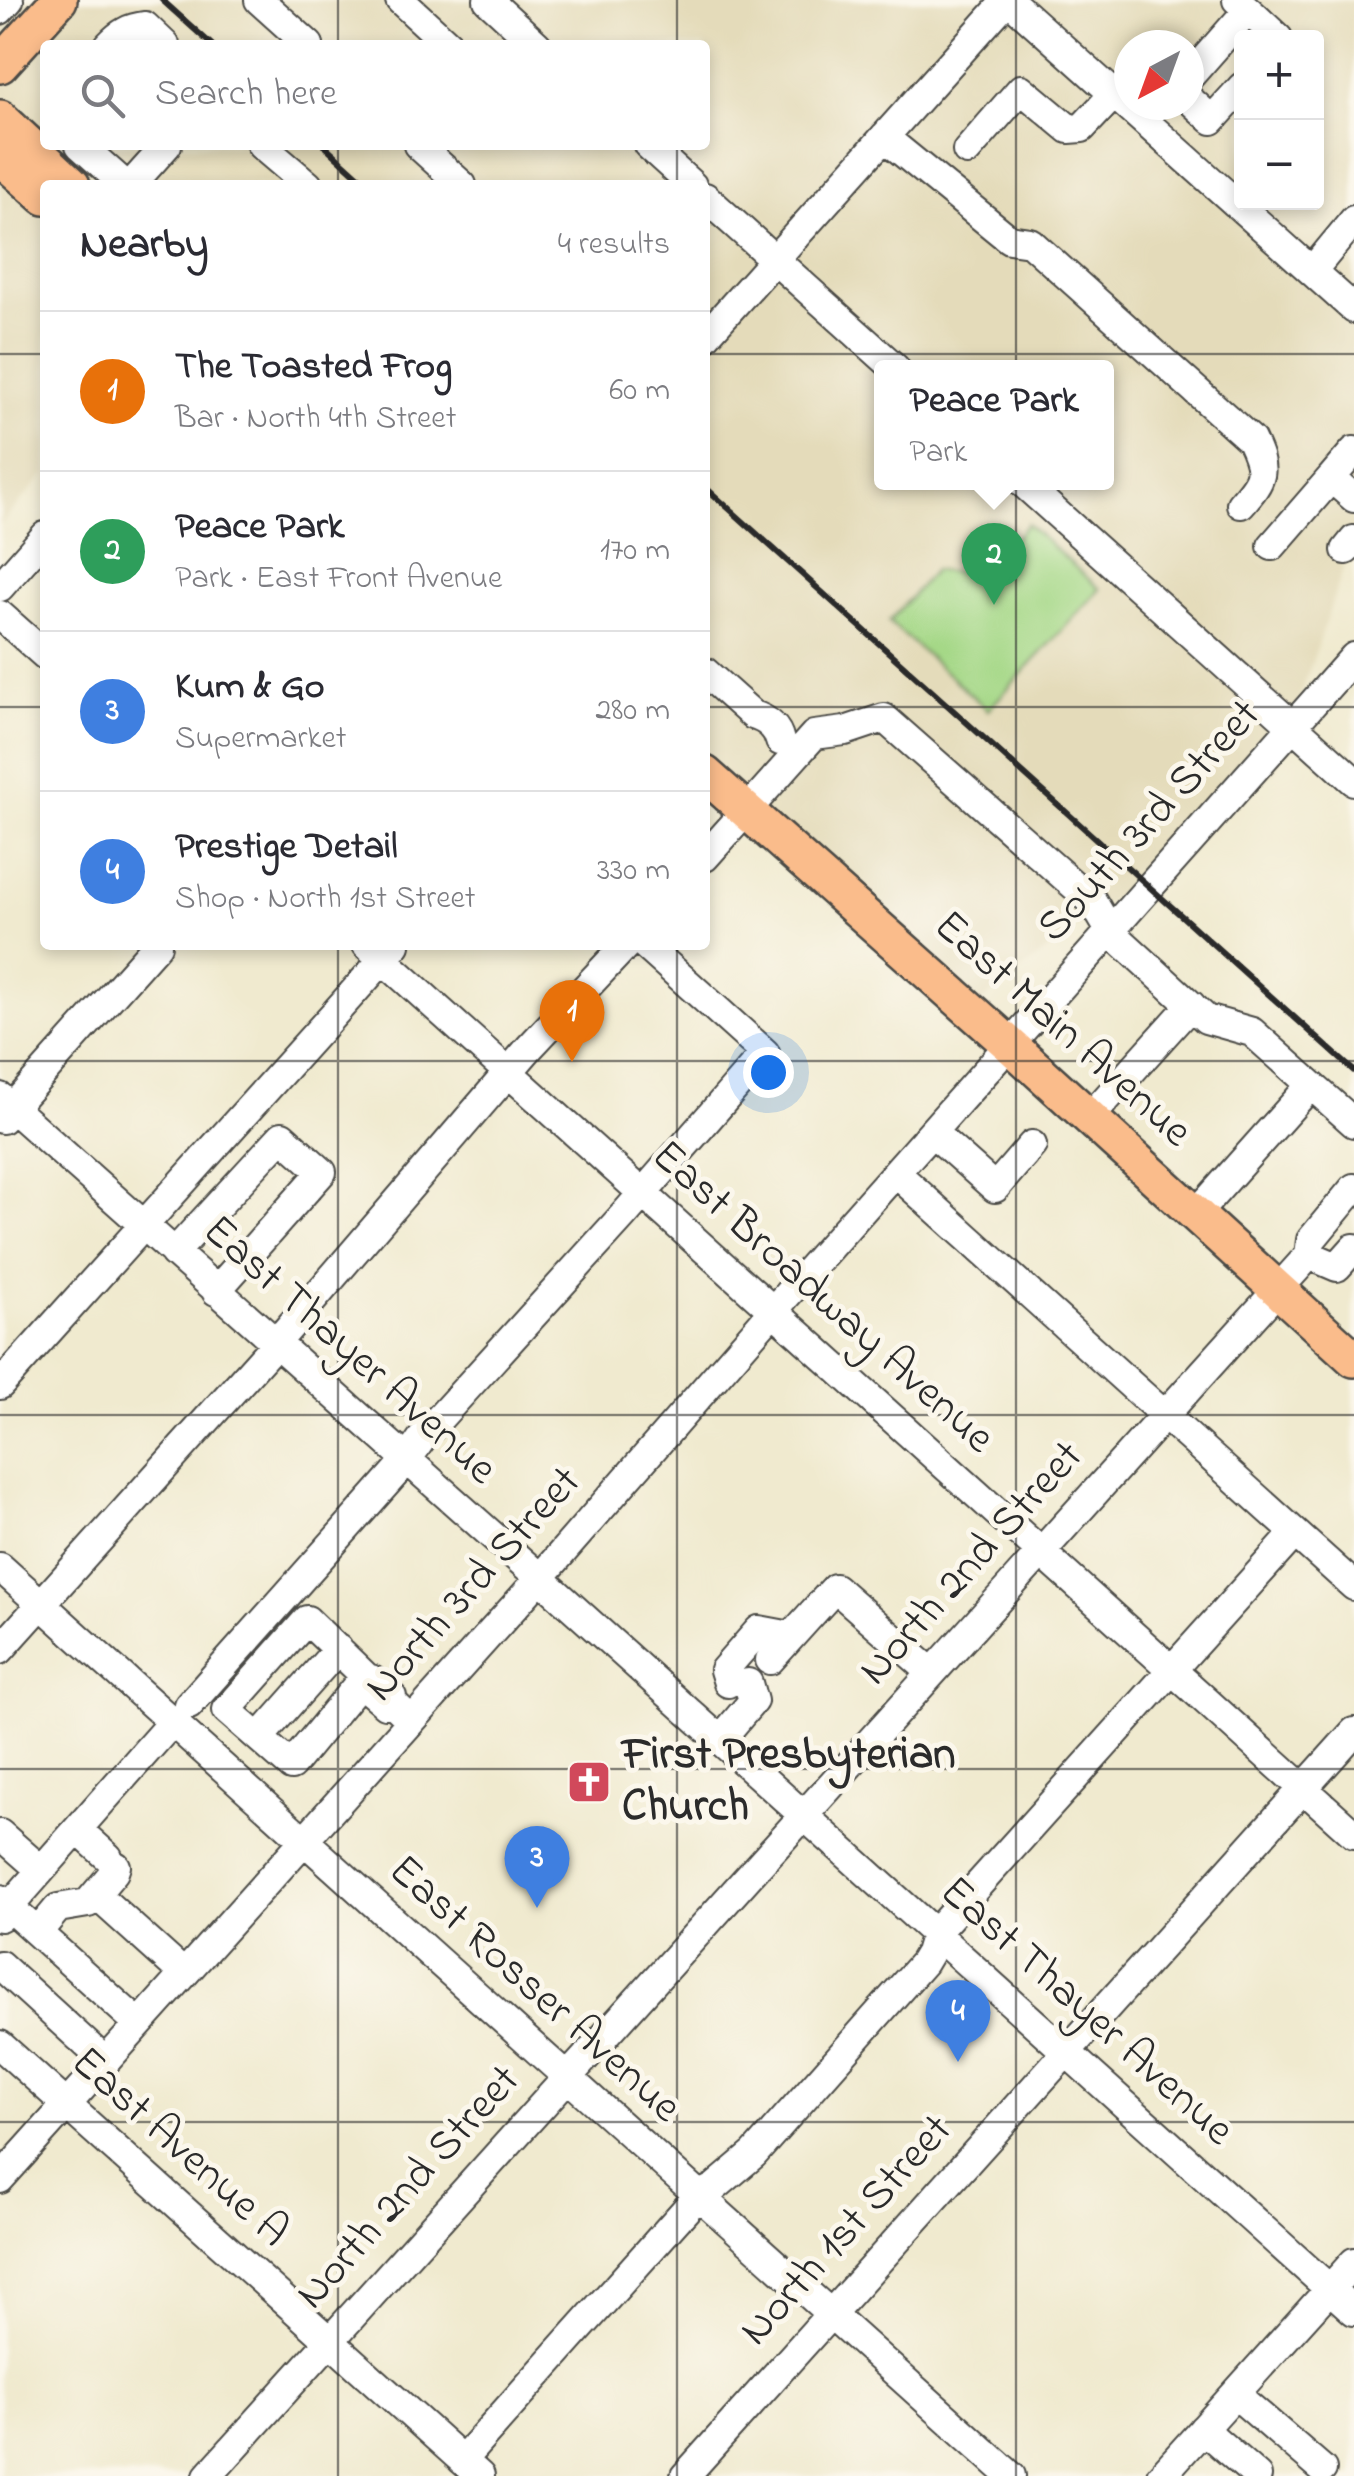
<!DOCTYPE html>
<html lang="en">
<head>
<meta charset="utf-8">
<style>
  body { margin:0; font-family:"Indie Flower",sans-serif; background:#f2f2f3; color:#2b2b33 }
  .controls { position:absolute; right:30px; top:30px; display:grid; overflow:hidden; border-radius:10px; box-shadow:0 5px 15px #0003 }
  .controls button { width:90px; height:90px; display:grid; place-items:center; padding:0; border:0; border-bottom:2px solid #e1e1e2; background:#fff; color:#2b2b33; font:50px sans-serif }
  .compass { position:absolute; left:1114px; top:30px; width:90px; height:90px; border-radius:50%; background:#fff; box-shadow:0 5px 15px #0003; rotate:221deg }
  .you { position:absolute; left:768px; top:1072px; width:35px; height:35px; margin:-25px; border:8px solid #fff; border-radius:50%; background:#1a73e8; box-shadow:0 0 0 15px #1a73e833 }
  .badge { display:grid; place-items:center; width:65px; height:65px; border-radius:50%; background:#0b8043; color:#fff; font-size:32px; font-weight:700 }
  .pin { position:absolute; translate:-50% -82px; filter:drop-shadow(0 2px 5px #0008) }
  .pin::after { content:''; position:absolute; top:52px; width:35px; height:30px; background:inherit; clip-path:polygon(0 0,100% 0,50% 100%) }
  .popup { position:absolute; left:874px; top:360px; width:240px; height:130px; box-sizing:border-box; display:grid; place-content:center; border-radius:10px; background:#fff; filter:drop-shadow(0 2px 8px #0005); font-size:32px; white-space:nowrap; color:#7c7c81 }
  .popup b { font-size:38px; color:#2b2b33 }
  .popup::after { content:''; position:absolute; left:50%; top:100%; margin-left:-20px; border:20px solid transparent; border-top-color:#fff }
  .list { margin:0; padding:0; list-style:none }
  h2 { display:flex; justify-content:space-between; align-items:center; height:130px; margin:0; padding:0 40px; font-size:42px }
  h2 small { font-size:32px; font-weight:400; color:#7c7c81 }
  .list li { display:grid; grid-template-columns:65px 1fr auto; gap:30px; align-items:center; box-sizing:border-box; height:160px; padding:0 40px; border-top:2px solid #e1e1e2 }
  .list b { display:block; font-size:38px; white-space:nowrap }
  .list p { margin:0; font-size:32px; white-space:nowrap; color:#7c7c81 }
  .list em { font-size:32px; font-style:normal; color:#7c7c81 }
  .icon { flex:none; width:55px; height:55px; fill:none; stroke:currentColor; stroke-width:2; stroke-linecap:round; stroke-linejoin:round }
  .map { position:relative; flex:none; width:1354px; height:2476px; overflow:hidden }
  .search { position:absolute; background:#fff; box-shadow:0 5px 15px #0003; left:40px; top:40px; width:670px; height:110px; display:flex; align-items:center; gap:25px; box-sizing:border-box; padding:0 35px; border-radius:10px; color:#7c7c81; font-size:38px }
  .panel { position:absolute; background:#fff; box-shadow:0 5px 15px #0003; left:40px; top:180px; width:670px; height:770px; border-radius:10px }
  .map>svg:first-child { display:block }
</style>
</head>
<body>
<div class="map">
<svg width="1354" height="2476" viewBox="0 0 1354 2476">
  <rect width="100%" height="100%" fill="#fbf7ec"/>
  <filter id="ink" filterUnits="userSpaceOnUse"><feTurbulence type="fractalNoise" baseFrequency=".01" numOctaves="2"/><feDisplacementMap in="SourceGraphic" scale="20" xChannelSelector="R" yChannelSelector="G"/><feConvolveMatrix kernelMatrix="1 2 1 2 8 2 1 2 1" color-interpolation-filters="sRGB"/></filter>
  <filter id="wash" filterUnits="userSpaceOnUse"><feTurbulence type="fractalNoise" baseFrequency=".0048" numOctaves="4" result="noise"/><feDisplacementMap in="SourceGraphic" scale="40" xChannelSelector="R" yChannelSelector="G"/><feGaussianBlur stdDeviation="2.25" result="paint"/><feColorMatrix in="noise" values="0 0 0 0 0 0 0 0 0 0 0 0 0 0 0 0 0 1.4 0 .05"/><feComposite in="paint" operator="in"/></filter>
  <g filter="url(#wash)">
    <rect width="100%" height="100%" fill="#f0eacf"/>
    <path fill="#e4dbba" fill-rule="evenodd" d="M0 0H1354V537L1275 771 962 1017 705 790V185H45V474L0 525ZM1242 38H1316V202H1242ZM45 45H705V145H45ZM1129 45H1189V105H1129ZM882 368H1106V482H882Z"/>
    <path fill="#a5d887" stroke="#688259" stroke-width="2.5" d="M1027 524 1100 589 988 710 889 622 934 570C986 580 996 559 1027 524Z"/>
  </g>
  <g filter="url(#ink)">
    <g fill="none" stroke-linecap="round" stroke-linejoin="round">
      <defs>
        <path id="minor" d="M259 0 309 45
          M400 0 449 45
          M488 0 537 45
          M1009 0 1354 309
          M0 10 9 0
          M1248 10 1278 38
          M109 45C120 33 129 28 145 26L165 45
          M1189 77 1248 10 1237 0
          M1189 99 1212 120 1242 87
          M884 137 1009 239 1030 242 1251 440C1266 472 1264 478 1241 504
          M80 145 125 185
          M261 145 308 185
          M418 145 462 185
          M648 145 692 185
          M967 151 1021 89 1069 129 1082 128 1114 94
          M131 185 167 145
          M705 197 895 368
          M1312 271 1354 220
          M705 337 1007 0
          M1331 478 1354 451
          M1022 482 1354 781
          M1272 546 1331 478 1354 498
          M1346 550 1354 540
          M0 587 45 536
          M0 615 45 655
          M705 672 753 715C766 719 777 727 780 741
          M705 857 814 735 845 731 884 718 1093 902 1110 931 1206 1019 1252 1032 1354 1123
          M367 945 1354 1834
          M0 1097 540 1578 1354 2311
          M1089 1118 1191 1005
          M2 1119 157 945
          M932 1132 995 1188 1032 1145
          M896 1173 1354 1586
          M1195 1215 1311 1085
          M174 1253 282 1136 322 1172 216 1291
          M1309 1255 1337 1267 1354 1248
          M0 1385 396 945
          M0 1567 1011 2476
          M338 1649 259 1738 291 1766 365 1676
          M0 1650 275 1344 530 1047 626 945
          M770 1660 835 1588 931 1672
          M728 1683 724 1670 759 1630 791 1636
          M393 1703 385 1704 365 1687 366 1682 371 1679 392 1697 393 1703 411 1720
          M189 1705 407 1460 425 1434 623 1216 765 1053 645 945
          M259 1738 227 1710 307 1620 365 1676 366 1682
          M720 1740 753 1701 748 1683
          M78 1830 108 1857
          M0 1834 41 1870
          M0 1899 139 2024
          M103 1901 184 1974
          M0 1917 172 1722
          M38 1932 58 1908 88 1903 114 1872 116 1866
          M0 1965 105 2061
          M0 2045 480 2476
          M0 2179 540 1578 793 1288 1354 657
          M1235 2394 1322 2469
          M1203 2429 1257 2476
          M462 2460 698 2196 715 2187 754 2154 923 1963 929 1953 935 1933 1295 1533
          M208 2476 1309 1255 1311 1240 1354 1188
          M685 2476 1354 1732
          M1161 2476 1354 2262"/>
        <path id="major" d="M0 65 59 0
          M0 118 72 185
          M0 157 45 197
          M705 774 1009 1044 1354 1359"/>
      </defs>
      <use href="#minor" stroke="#494844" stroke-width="32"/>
      <use href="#major" stroke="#494844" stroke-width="40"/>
      <use href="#minor" stroke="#fff" stroke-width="28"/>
      <use href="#major" stroke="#fabc8b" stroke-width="35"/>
      <path stroke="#2b2b2b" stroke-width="6" d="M162 0 212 45
        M324 145 368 185
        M705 487 1354 1071"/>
    </g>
  </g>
  <path fill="none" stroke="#2b2b2b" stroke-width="2.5" stroke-opacity="0.55" d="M338 0V45M677 0V45M1016 0V2476M338 145V185M677 145V185M0 354H45M705 354H1354M0 707H45M705 707H1354M338 945V2476M677 945V2476M0 1061H1354M0 1415H1354M0 1769H1354M0 2122H1354"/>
  <defs>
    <symbol id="church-square" viewBox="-11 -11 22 22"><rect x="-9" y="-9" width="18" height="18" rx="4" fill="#d1495b" stroke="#fbf7ec"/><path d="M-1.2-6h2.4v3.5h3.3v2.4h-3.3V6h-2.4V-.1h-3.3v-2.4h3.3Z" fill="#fff"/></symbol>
  </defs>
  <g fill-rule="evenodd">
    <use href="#church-square" x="564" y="1757" width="50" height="50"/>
  </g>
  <g text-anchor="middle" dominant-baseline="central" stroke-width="10" stroke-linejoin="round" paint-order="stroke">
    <g font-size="45" fill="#2b2b2b" stroke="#fbf7ec">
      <text transform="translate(1150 822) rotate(-48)">South 3rd Street</text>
      <text transform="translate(1062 1030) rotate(42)">East Main Avenue</text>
      <text transform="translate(822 1298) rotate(42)">East Broadway Avenue</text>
      <text transform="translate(349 1351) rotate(42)">East Thayer Avenue</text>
      <text transform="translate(972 1564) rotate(-48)">North 2nd Street</text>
      <text transform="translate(474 1585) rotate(-48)">North 3rd Street</text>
      <text transform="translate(534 1990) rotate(42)">East Rosser Avenue</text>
      <text transform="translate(1086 2012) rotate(42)">East Thayer Avenue</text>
      <text transform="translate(179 2148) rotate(42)">East Avenue A</text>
      <text transform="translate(409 2188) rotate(-48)">North 2nd Street</text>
      <text transform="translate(847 2231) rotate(-48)">North 1st Street</text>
    </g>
    <g font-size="45" font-weight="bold" fill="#2b2b2b" stroke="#fbf7ec" text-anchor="start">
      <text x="622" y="1756">First Presbyterian<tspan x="622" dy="52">Church</tspan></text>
    </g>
  </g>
</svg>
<div class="controls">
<button>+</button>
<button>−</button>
</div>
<svg class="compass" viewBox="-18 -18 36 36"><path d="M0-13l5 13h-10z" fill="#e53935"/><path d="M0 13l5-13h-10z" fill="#7c7c81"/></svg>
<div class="you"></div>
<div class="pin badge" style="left:572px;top:1062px;background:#e8710a">1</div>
<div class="pin badge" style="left:994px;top:605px;background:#2e9e5b">2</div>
<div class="popup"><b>Peace Park</b>Park</div>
<div class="pin badge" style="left:537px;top:1908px;background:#3f7fe0">3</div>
<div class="pin badge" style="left:958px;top:2062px;background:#3f7fe0">4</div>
<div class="search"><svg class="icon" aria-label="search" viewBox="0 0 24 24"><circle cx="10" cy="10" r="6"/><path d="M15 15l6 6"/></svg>Search here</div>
<section class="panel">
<h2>Nearby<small>4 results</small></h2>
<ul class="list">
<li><span class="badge" style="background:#e8710a">1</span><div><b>The Toasted Frog</b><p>Bar · North 4th Street</p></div><em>60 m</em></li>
<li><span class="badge" style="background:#2e9e5b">2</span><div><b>Peace Park</b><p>Park · East Front Avenue</p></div><em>170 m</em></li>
<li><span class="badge" style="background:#3f7fe0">3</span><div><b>Kum &amp; Go</b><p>Supermarket</p></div><em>280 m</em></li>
<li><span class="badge" style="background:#3f7fe0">4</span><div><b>Prestige Detail</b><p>Shop · North 1st Street</p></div><em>330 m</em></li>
</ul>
</section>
</div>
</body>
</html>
